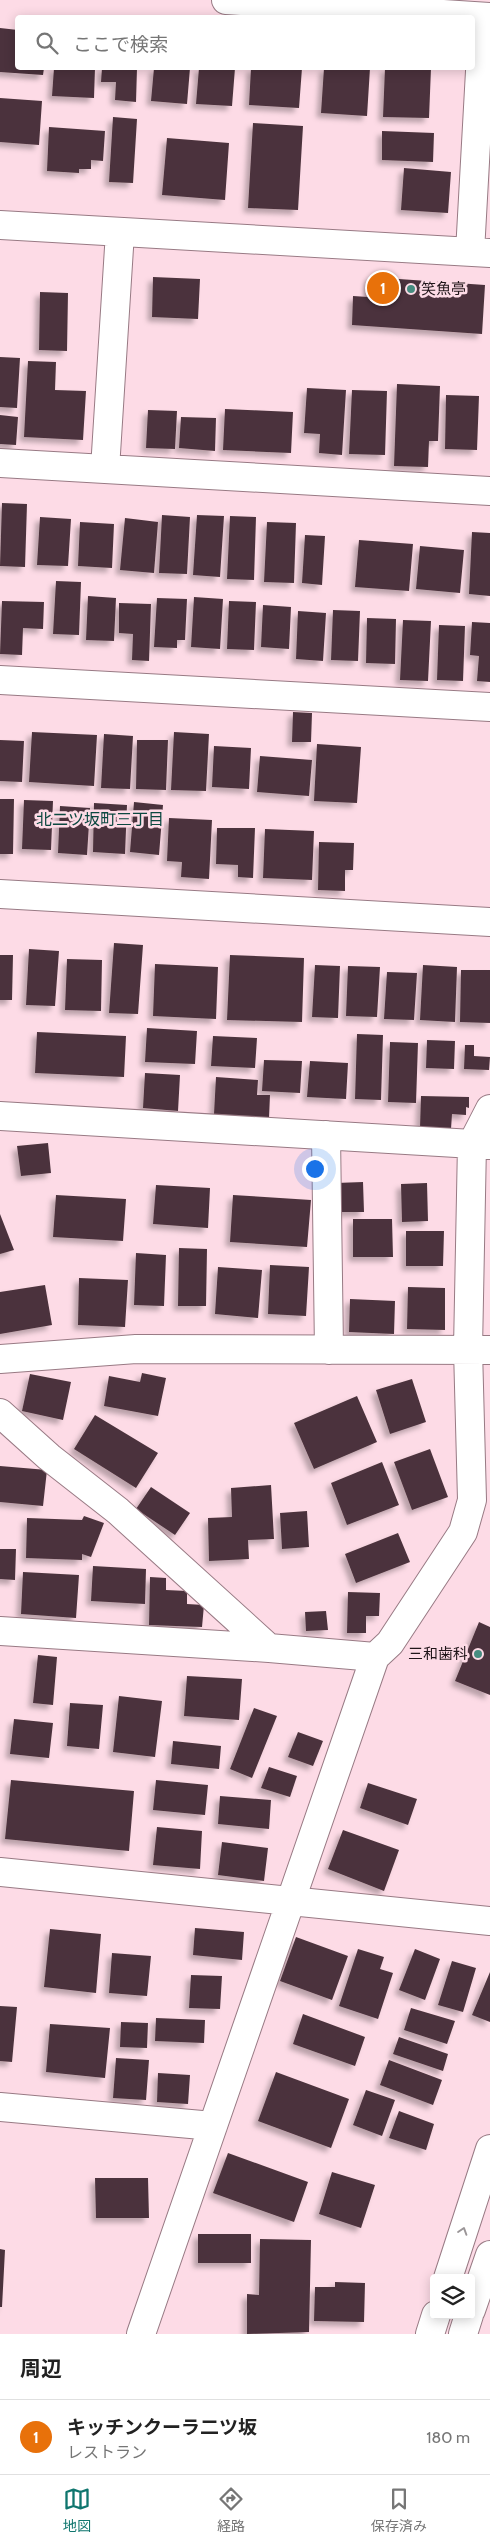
<!DOCTYPE html>
<html lang="ja">
<head>
<meta charset="utf-8">
<style>
  body { margin:0; font-family:Cabin,"Noto Sans JP",sans-serif; background:#f6f6f6; color:#222 }
  .controls { position:absolute; right:15px; bottom:15px; display:grid; overflow:hidden; border-radius:5px; box-shadow:0 2px 12px #0003 }
  .controls button { width:45px; height:45px; display:grid; place-items:center; padding:0; border:0; border-bottom:1px solid #e0e0e0; background:#fff; color:#222; font:25px sans-serif }
  .you { position:absolute; left:314px; top:1168px; width:18px; height:18px; margin:-12px; border:4px solid #fff; border-radius:50%; background:#1a73e8; box-shadow:0 0 0 8px #1a73e833 }
  .badge { display:grid; place-items:center; width:32px; height:32px; border-radius:50%; background:#0f766e; color:#fff; font-size:16px; font-weight:700 }
  .pin { position:absolute; translate:-50% -50%; border:2px solid #fff; box-shadow:0 1px 5px #0006 }
  .list { margin:0; padding:0; list-style:none }
  h2 { display:flex; justify-content:space-between; align-items:center; height:65px; margin:0; padding:0 20px; font-size:21px }
  h2 small { font-size:16px; font-weight:400; color:#767676 }
  .list li { display:grid; grid-template-columns:32px 1fr auto; gap:15px; align-items:center; box-sizing:border-box; height:75px; padding:0 20px; border-top:1px solid #e0e0e0 }
  .list b { display:block; font-size:19px; white-space:nowrap }
  .list p { margin:0; font-size:16px; white-space:nowrap; color:#767676 }
  .list em { font-size:16px; font-style:normal; color:#767676 }
  .icon { flex:none; width:28px; height:28px; fill:none; stroke:currentColor; stroke-width:2; stroke-linecap:round; stroke-linejoin:round }
  .map { position:relative; flex:none; width:490px; height:2334px; overflow:hidden }
  .search { position:absolute; background:#fff; box-shadow:0 2px 12px #0003; left:15px; right:15px; top:15px; height:55px; display:flex; align-items:center; gap:12px; box-sizing:border-box; padding:0 18px; border-radius:5px; color:#767676; font-size:19px }
  .sheet { height:140px; background:#fff }
  nav { display:flex; justify-content:space-around; align-items:center; box-sizing:border-box; height:70px; border-top:1px solid #e0e0e0; background:#fff; font-size:14px; color:#767676 }
  nav a { display:grid; justify-items:center; gap:2px }
  nav .on { color:#0f766e }
  .map>svg:first-child { display:block }
</style>
</head>
<body>
<div class="map">
<svg width="490" height="2334" viewBox="0 0 490 2334">
  <defs>
    <filter id="shadow"><feDropShadow dx="-4.5" dy="4.5" stdDeviation="2.5" flood-color="#0004"/></filter>
  </defs>
  <rect width="100%" height="100%" fill="#fddbe6"/>
  <path fill="#4c333c" filter="url(#shadow)" d="M0 28 18 30V68H44L43 75 0 72Z
    M54 68H95L94 98 52 96Z
    M102 68H137L136 102 115 100 116 82H101Z
    M154 68H190L187 104 151 101Z
    M199 68H235L232 106 196 104Z
    M251 68H302L299 108 249 105Z
    M324 68H370L367 116 321 113Z
    M385 68H431L429 118 383 117Z
    M0 98 42 101 39 145 0 142Z
    M113 117 137 119 133 183 109 182Z
    M253 123 303 126 298 210 248 208Z
    M49 127 105 131 103 161 91 160V169H79V173L47 171Z
    M382 131 434 133 433 162 382 160Z
    M167 138 229 143 225 200 162 195Z
    M404 168 451 172 448 213 401 210Z
    M153 277 200 279 198 319 152 317Z
    M370 277 485 285 482 334 352 325 353 296 368 297Z
    M40 292 68 293 67 351 39 350Z
    M0 357 20 358 17 408 0 407Z
    M28 361 56 362 55 390 86 391 83 440 24 437Z
    M397 384 440 386 438 441H429L428 467 394 466Z
    M307 388 346 390 342 455 319 453 320 434 304 433Z
    M352 390 387 391 385 455 349 454Z
    M446 395 479 396 477 450 445 449Z
    M225 409 293 412 291 453 223 450Z
    M148 410 177 411 175 449 146 448Z
    M0 415 18 417 16 445 0 444Z
    M181 417 216 418 215 451 179 448Z
    M2 503 27 504 25 567 0 566Z
    M162 515 190 517 187 574 159 573Z
    M197 515 224 516 220 577 193 575Z
    M230 516 256 517 254 580 227 579Z
    M40 517 71 519 68 566 37 565Z
    M125 518 158 522 154 573 120 570Z
    M80 522 114 524 112 568 78 566Z
    M267 522 296 523 294 583 264 582Z
    M472 532 490 533V596L469 594Z
    M305 535 325 536 322 585 302 583Z
    M359 540 413 544 409 591 355 587Z
    M420 546 464 550 460 593 416 589Z
    M56 581 81 582 79 635 53 634Z
    M88 596 116 598 114 641 86 640Z
    M194 597 223 599 220 649 191 647Z
    M157 598 187 599 185 640H177V648L154 647Z
    M2 601 44 602 43 629 23 628 22 655 0 654Z
    M229 601 256 602 254 650 227 649Z
    M119 603 151 604 149 661 132 660 133 634 119 633Z
    M263 605 291 607 289 649 261 647Z
    M333 610 360 611 358 661 331 660Z
    M298 611 326 613 323 661 296 659Z
    M367 618 396 619 395 664 366 663Z
    M403 620 431 621 428 681 400 680Z
    M472 622 490 623V682L477 681 479 656 470 655Z
    M439 625 465 626 463 681 437 680Z
    M293 712 312 713 311 742H292Z
    M32 732 97 735 94 786 29 782Z
    M174 732 209 734 206 791 171 790Z
    M104 734 133 736 130 789 101 788Z
    M0 740 24 741 22 782 0 781Z
    M137 740H168L166 790 136 789Z
    M317 744 361 747 357 803 314 801Z
    M214 746 251 748 249 789 212 787Z
    M260 756 312 760 309 796 257 792Z
    M0 799H14L13 854H0Z
    M24 800 53 801 51 850 22 849Z
    M134 802 163 805 159 855 130 852Z
    M94 803 127 805 125 854 93 852Z
    M60 806 90 808 87 855 58 853Z
    M169 818 212 820 209 879 181 877 182 862 167 861Z
    M217 828H255L253 878 238 877V865L216 864Z
    M265 829 314 831 312 880 263 878Z
    M319 842 354 843 353 870H345V891L318 890Z
    M114 943 143 945 138 1014 109 1013Z
    M29 949 59 951 55 1006 26 1005Z
    M0 955H13L12 1000H0Z
    M230 955 304 958 302 1022 227 1020Z
    M67 959 102 960 101 1011 65 1010Z
    M155 964 218 967 216 1019 153 1016Z
    M315 965 340 966 338 1018 312 1017Z
    M423 965 457 967 455 1022 420 1020Z
    M348 966 380 967 377 1017 346 1016Z
    M461 970H490V1023L460 1022Z
    M387 972 417 973 414 1020 384 1019Z
    M147 1028 197 1031 195 1064 145 1062Z
    M37 1032 126 1036 124 1077 35 1073Z
    M357 1034 383 1035 381 1100 355 1099Z
    M213 1036 257 1038 255 1068 211 1066Z
    M427 1040 455 1041 454 1069 426 1068Z
    M390 1042 418 1043 416 1103 388 1102Z
    M465 1045H474V1056L490 1057 489 1070 464 1069Z
    M264 1060 302 1061 300 1093 262 1091Z
    M310 1061 348 1063 346 1099 307 1097Z
    M145 1073 180 1075 178 1111 143 1108Z
    M216 1077 258 1080 257 1095H270L269 1118 214 1114Z
    M421 1096 469 1097V1108L466 1107V1115L452 1114 451 1129 420 1128Z
    M48 1143 51 1173 21 1176 17 1146Z
    M363 1182 364 1212H337L336 1183Z
    M427 1183 428 1221 402 1222 401 1184Z
    M156 1185 210 1188 208 1228 153 1224Z
    M56 1195 126 1199 123 1241 53 1237Z
    M233 1195 311 1200 307 1247 230 1242Z
    M0 1214 14 1250 0 1254Z
    M353 1219H392L393 1257H353Z
    M406 1231H444L443 1266H406Z
    M179 1248 207 1249 206 1306H178Z
    M136 1253 166 1255 164 1306 134 1305Z
    M270 1265 309 1267 306 1316 268 1314Z
    M218 1267 262 1270 258 1318 215 1314Z
    M79 1278 128 1280 125 1327 78 1325Z
    M45 1285 52 1325 0 1334V1292Z
    M408 1287 445 1288V1330L407 1329Z
    M350 1299 395 1301 394 1334 349 1332Z
    M142 1373 166 1378 158 1416 104 1406 109 1376 140 1382Z
    M30 1374 71 1382 63 1420 22 1411Z
    M412 1379 426 1422 390 1434 376 1390Z
    M357 1396 377 1442 314 1469 294 1423Z
    M95 1415 158 1453 136 1488 74 1449Z
    M430 1449 448 1497 412 1510 394 1462Z
    M382 1462 399 1505 347 1525 331 1483Z
    M0 1466 47 1470 43 1506 0 1502Z
    M271 1485 274 1539 248 1540 249 1559 209 1561 208 1518 232 1517 231 1488Z
    M151 1487 190 1513 175 1535 136 1509Z
    M307 1511 309 1547 282 1549 280 1513Z
    M84 1516 104 1523 91 1557 82 1554V1560L26 1558 27 1518 82 1520Z
    M398 1533 410 1562 356 1583 345 1554Z
    M0 1549H16L15 1580 0 1579Z
    M93 1566 146 1569 145 1604 91 1601Z
    M23 1572 79 1575 76 1618 21 1614Z
    M150 1577 166 1578V1590L187 1591V1604L204 1605 202 1627 149 1625Z
    M348 1592 380 1593 379 1616H366V1633H347Z
    M326 1611 328 1630 306 1631 305 1612Z
    M479 1622 490 1627V1695L455 1681Z
    M38 1655 57 1657 53 1705 33 1703Z
    M187 1676 242 1679 239 1720 184 1716Z
    M119 1696 162 1701 155 1757 113 1752Z
    M70 1703 103 1705 99 1749 67 1746Z
    M254 1708 277 1716 252 1778 230 1769Z
    M14 1719 53 1723 49 1758 10 1754Z
    M298 1732 323 1741 313 1766 288 1757Z
    M173 1741 221 1746 219 1769 171 1764Z
    M269 1767 297 1776 290 1797 261 1788Z
    M11 1780 134 1791 129 1851 5 1839Z
    M156 1780 208 1785 205 1815 153 1810Z
    M368 1783 417 1799 408 1825 360 1808Z
    M220 1796 271 1800 269 1829 218 1824Z
    M157 1827 202 1831 200 1869 153 1865Z
    M343 1830 399 1850 384 1891 328 1869Z
    M222 1842 268 1848 264 1881 218 1875Z
    M195 1928 244 1932 242 1960 193 1955Z
    M50 1929 101 1934 96 1993 44 1987Z
    M296 1937 348 1956 332 2000 280 1981Z
    M358 1949 384 1957 380 1969 393 1973 378 2019 339 2006Z
    M415 1949 440 1959 425 2000 399 1990Z
    M112 1953 151 1956 147 1996 109 1993Z
    M452 1961 476 1968 463 2012 438 2005Z
    M490 1972V2022L472 2015Z
    M191 1975 222 1976 220 2009 189 2008Z
    M0 2006 17 2007 12 2062 0 2061Z
    M411 2008 455 2021 447 2044 404 2030Z
    M303 2014 365 2037 355 2066 293 2044Z
    M156 2018 205 2020 204 2043 155 2041Z
    M121 2022 148 2023 147 2048 120 2047Z
    M50 2024 110 2028 105 2078 46 2072Z
    M399 2037 448 2054 443 2071 393 2054Z
    M116 2058 149 2060 146 2100 113 2098Z
    M389 2060 442 2080 433 2105 380 2085Z
    M276 2072 349 2099 331 2148 258 2121Z
    M158 2073 190 2075 188 2104 157 2102Z
    M366 2090 395 2100 382 2136 353 2125Z
    M399 2111 434 2124 426 2150 389 2138Z
    M228 2153 308 2182 294 2222 213 2193Z
    M332 2172 375 2185 361 2228 319 2214Z
    M95 2178H148L149 2218H96Z
    M198 2234H251V2263H198Z
    M260 2239 311 2240 309 2332 247 2334V2294L259 2295Z
    M0 2249 5 2250 2 2307H0Z
    M335 2282 365 2283 364 2322 314 2321 315 2287H335Z"/>
  <g fill="none" stroke-linecap="round" stroke-linejoin="round">
    <defs>
      <path id="minor" d="M226 0 490 17
        M0 225 490 253
        M470 252 483 17
        M0 463 490 491
        M105 469 120 232
        M0 680 490 707
        M0 894 490 922
        M0 1116 490 1145
        M326 1135 329 1350
        M0 1359 136 1349 490 1350
        M0 1413 49 1457 118 1511 269 1648
        M0 1631 269 1648 375 1657
        M0 1872 490 1921
        M0 2107 213 2126
        M141 2334 375 1657 390 1643 463 1532 472 1500 468 1349 472 1144 490 1109"/>
      <path id="secondary" d="M448 2278 490 2149
        M471 2310 490 2255
        M430 2334 436 2315
        M463 2334 469 2315"/>
    </defs>
    <use href="#minor" stroke="#987a84" stroke-width="30"/>
    <use href="#secondary" stroke="#987a84" stroke-width="30"/>
    <use href="#minor" stroke="#fff" stroke-width="28"/>
    <use href="#secondary" stroke="#fff" stroke-width="28"/>
  </g>
  <defs><path id="oneway-chevron" d="M-2-3.5L2.5 0L-2 3.5" fill="none" stroke-width="1.6" stroke-linecap="round" stroke-linejoin="round" transform="scale(1.25)"/></defs>
  <use stroke="#9b9698" href="#oneway-chevron" transform="translate(463 2231) rotate(-72)"/>
  <g fill="#478c80" stroke="#fddbe6" stroke-width="2">
    <circle cx="411" cy="289" r="5"/>
    <circle cx="478" cy="1654" r="5"/>
  </g>
  <g text-anchor="middle" dominant-baseline="central" stroke-width="5" stroke-linejoin="round" paint-order="stroke">
    <g font-size="15" fill="#21161a" stroke="#fddbe6" text-anchor="start">
      <text x="421" y="289">笑魚亭</text>
      <text x="468" y="1654" text-anchor="end">三和歯科</text>
    </g>
    <g font-size="16" fill="#0b4840" stroke="#fddbe6">
      <text x="100" y="819">北二ツ坂町三丁目</text>
    </g>
  </g>
</svg>
<div class="controls">
<button><svg class="icon" aria-label="layers" viewBox="0 0 24 24"><path d="M12 4l9 5-9 5-9-5zM3 14l9 5 9-5"/></svg></button>
</div>
<div class="you"></div>
<div class="pin badge" style="left:383px;top:288px;background:#e8710a">1</div>
<div class="search"><svg class="icon" aria-label="search" viewBox="0 0 24 24"><circle cx="10" cy="10" r="6"/><path d="M15 15l6 6"/></svg>ここで検索</div>
</div>
<section class="sheet">
<h2>周辺<small></small></h2>
<ul class="list">
<li><span class="badge" style="background:#e8710a">1</span><div><b>キッチンクーラ二ツ坂</b><p>レストラン</p></div><em>180 m</em></li>
</ul>
</section>
<nav>
<a class="on"><svg class="icon" aria-label="map" viewBox="0 0 24 24"><path d="M3 6l6-2 6 2 6-2v14l-6 2-6-2-6 2zM9 4v14M15 6v14"/></svg>地図</a>
<a><svg class="icon" aria-label="directions" viewBox="0 0 24 24"><path d="M12 3l9 9-9 9-9-9zM9 14v-3h6M13 9l2 2-2 2"/></svg>経路</a>
<a><svg class="icon" aria-label="saved" viewBox="0 0 24 24"><path d="M7 4h10v16l-5-4-5 4z"/></svg>保存済み</a>
</nav>
</body>
</html>
